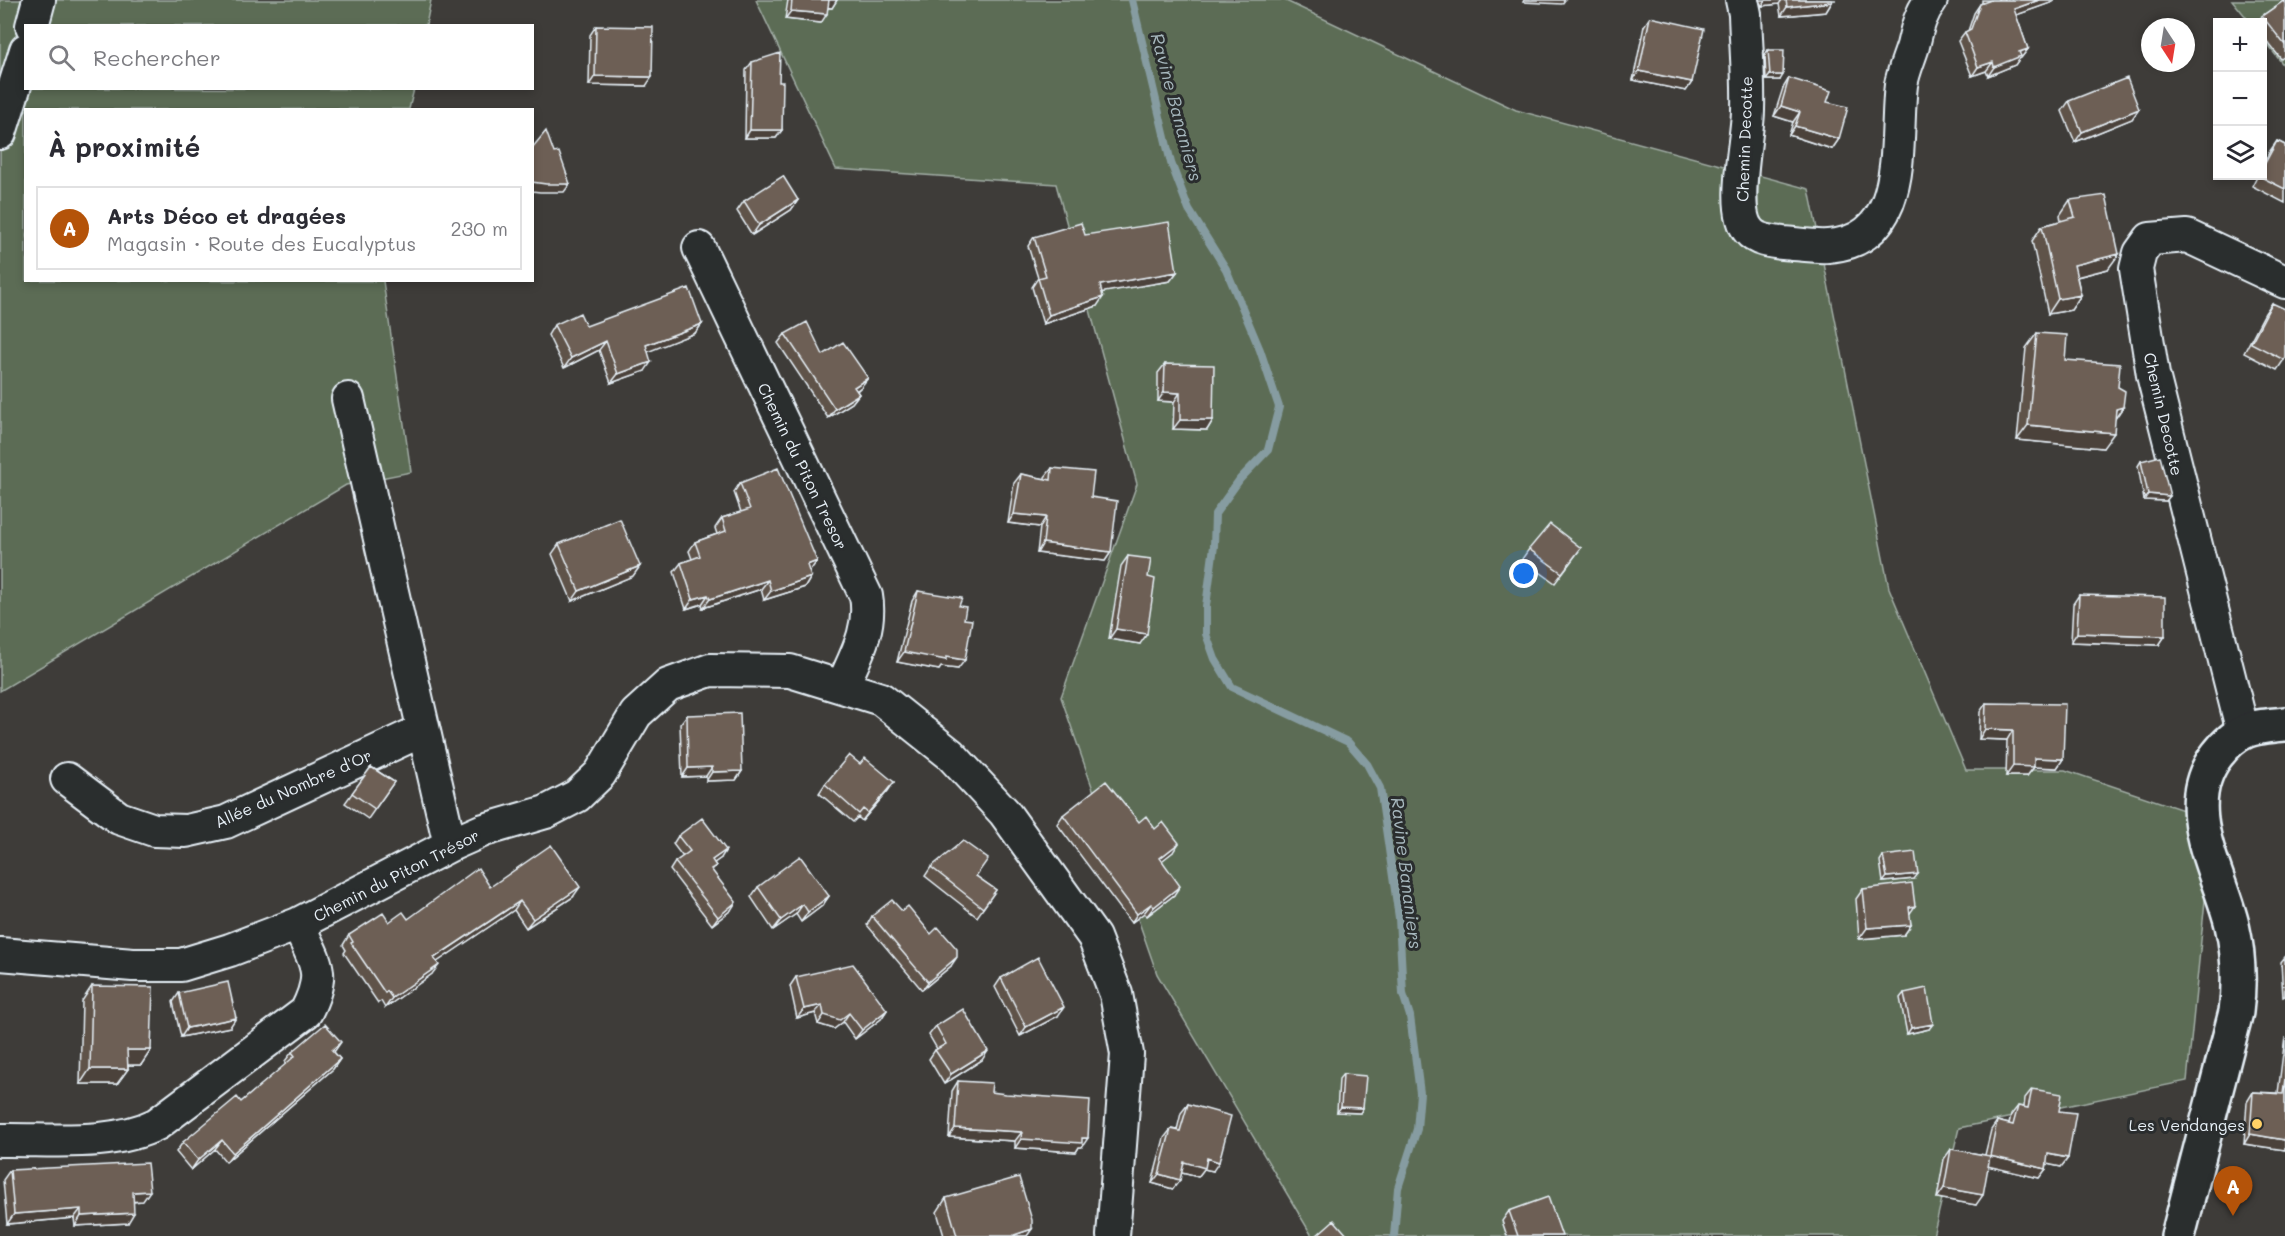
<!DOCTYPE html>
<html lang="fr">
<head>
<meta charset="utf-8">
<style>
  body { margin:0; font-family:Mali,sans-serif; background:#f7f7f7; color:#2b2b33 }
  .controls { position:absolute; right:18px; top:18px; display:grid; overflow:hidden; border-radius:0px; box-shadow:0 3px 9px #0003 }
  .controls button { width:54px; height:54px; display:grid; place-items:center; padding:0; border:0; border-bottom:2px solid #e1e1e2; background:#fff; color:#2b2b33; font:30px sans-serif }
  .compass { position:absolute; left:2141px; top:18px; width:54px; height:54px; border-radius:50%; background:#fff; box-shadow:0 3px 9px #0003; rotate:168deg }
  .you { position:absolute; left:1524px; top:574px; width:21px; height:21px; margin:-15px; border:4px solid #fff; border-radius:50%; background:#1a73e8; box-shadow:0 0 0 9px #1a73e833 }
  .badge { display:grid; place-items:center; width:39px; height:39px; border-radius:50%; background:#b45309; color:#fff; font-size:20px; font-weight:700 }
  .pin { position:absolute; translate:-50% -50px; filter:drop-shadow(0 2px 3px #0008) }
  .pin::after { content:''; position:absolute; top:32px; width:21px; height:18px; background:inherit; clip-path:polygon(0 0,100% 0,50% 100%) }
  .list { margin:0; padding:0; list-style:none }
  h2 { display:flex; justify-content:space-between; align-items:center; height:78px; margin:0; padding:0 24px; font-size:26px }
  h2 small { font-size:20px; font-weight:400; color:#7c7c81 }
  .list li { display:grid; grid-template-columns:39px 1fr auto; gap:18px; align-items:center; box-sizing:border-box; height:84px; margin:0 12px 12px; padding:0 12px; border:2px solid #e1e1e2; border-radius:0px }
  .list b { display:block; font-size:22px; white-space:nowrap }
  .list p { margin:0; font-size:20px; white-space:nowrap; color:#7c7c81 }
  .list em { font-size:20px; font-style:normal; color:#7c7c81 }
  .icon { flex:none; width:33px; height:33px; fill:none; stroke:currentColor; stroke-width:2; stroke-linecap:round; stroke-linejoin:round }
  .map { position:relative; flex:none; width:2285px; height:1236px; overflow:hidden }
  .search { position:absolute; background:#fff; box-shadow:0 3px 9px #0003; left:24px; top:24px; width:510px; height:66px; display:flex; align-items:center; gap:15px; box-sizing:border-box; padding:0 21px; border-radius:0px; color:#7c7c81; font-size:22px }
  .panel { position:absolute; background:#fff; box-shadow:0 3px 9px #0003; left:24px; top:108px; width:510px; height:174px; border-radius:0px }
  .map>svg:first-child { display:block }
</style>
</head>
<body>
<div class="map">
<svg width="2285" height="1236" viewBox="0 0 2285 1236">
  <rect width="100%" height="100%" fill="#3e3c39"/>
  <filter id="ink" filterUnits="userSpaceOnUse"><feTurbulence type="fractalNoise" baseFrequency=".0167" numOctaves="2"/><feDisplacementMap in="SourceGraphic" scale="12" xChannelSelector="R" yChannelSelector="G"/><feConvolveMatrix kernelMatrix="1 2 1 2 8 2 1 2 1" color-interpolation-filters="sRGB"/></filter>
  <g filter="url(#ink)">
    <path fill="#5c6c55" stroke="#a2aea6" stroke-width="1.5" d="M0 0H431L426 25 26 26V88L414 89 409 109 26 110V280L383 281 411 472 346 485 0 691Z
      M756 0H1284L1516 110 1809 189 1889 588 1966 770H2065L2213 820 2187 1081 1959 1128 1933 1236H1312L1157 974 1061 697 1137 484 1056 184 836 169Z
      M2232 0H2285V67L2263 39 2262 22H2250Z"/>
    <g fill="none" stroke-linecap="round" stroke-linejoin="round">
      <path stroke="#869ca1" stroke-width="8" d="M1132 0 1171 163 1189 210 1226 269 1260 350 1279 407 1268 450 1240 479 1215 514 1214 546 1206 606V634L1215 659 1232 687 1348 742 1367 764 1380 788 1399 918 1403 994 1410 1016 1420 1093 1417 1129 1398 1188 1394 1236"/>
      <defs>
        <path id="street" d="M1742 0 1745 14C1746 46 1749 78 1748 110 1748 138 1730 210 1749 231 1756 240 1772 242 1783 243 1798 244 1814 247 1828 246 1911 240 1894 141 1901 85 1903 72 1909 59 1913 46 1917 29 1920 14 1931 0
          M32 26 39 0
          M0 133 26 50
          M699 248 866 596C872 630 855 657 842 687
          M348 399 450 845
          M2243 732 2153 375 2136 269 2140 253 2150 239 2187 236 2285 282
          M67 779 119 818 154 830 186 831 226 822 423 730
          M0 954 133 965H181L230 950 298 924 450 845 484 830 546 812 577 796 600 774 636 714 668 685 710 670 790 671 881 699 950 754 1004 812 1094 937 1116 994 1127 1054 1113 1236
          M0 1140C51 1139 111 1147 157 1124L306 1012C327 971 315 963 298 924"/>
        <path id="secondary" d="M2178 1236 2236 1012C2240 982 2239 955 2232 925 2219 871 2177 807 2217 755 2238 728 2252 727 2285 724"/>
      </defs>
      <use href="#street" stroke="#e8f1f8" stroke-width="36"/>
      <use href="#secondary" stroke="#e8f1f8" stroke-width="38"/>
      <use href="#street" stroke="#2a2d2e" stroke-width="32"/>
      <use href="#secondary" stroke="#2a2d2e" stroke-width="33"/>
    </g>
    <path fill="#5e5248" stroke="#e8f1f8" stroke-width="1.5" d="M788 0H837L832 8H828L821 23 785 19Z
      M1759 0H1836H1832V2L1826 12 1781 16 1779 4 1762 6Z
      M1982 0H2054L2053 2 2016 15 2028 49 2021 58 2019 59 2015 65 1988 76 1986 71 1972 76 1958 41 1965 32 1968 31 1974 13 1980 4 1982 3Z
      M2285 0V56L2281 59 2262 35V22H2258L2262 16Z
      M1650 17 1692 82 1686 91 1633 80 1644 26Z
      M596 26 646 86 589 85 590 35Z
      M1768 50 1780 80H1766L1765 55Z
      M752 62 779 82 782 130 776 138H745L746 70Z
      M1789 78 1827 102 1839 139 1832 149 1789 135 1793 122 1774 116 1783 88Z
      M2069 101 2139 109 2132 119 2075 142 2062 111Z
      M2277 141 2285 145V203L2252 186 2257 176H2262V166L2270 151Z
      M798 200 791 210 752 235 737 211 744 201Z
      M2070 200 2108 269 2077 277 2081 295 2071 310 2048 314 2032 241 2042 226 2061 221 2060 215Z
      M1085 235 1177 272 1170 281 1102 292 1097 306 1043 324 1032 287 1038 278 1028 246 1034 237Z
      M2272 303 2285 358 2277 370 2244 353 2265 313Z
      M702 324 695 333 648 351 645 371 611 383 599 350 564 368 548 335 554 325 586 326Z
      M2037 333 2065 360 2118 387 2123 407 2115 418 2103 448 2017 440 2026 348Z
      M785 334 823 355 861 387 857 391 859 394 852 403 828 418 778 343Z
      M1165 364 1213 420 1207 430 1173 429 1174 402 1158 401V373Z
      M2141 461 2166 501 2144 500 2138 466Z
      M1052 468 1091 497 1111 552 1105 561 1037 553 1040 527 1008 523 1014 483 1021 474 1045 479V477Z
      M740 483 817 561 809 571 811 577 805 587 764 600 761 589 703 608 702 604 686 609 674 572 681 563 692 559 689 551 695 542 717 534 715 528 722 518 741 512 734 492Z
      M559 544 640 566 633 576 572 601 552 554Z
      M1581 548 1555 583 1522 559 1529 549Z
      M1128 556 1148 577 1140 644 1109 639 1121 566Z
      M918 591 959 606 964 619 958 669 941 667 939 670 897 662 912 601Z
      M2079 595 2165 636 2159 645 2071 642 2073 604Z
      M1986 703 2063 759 2057 768 2034 767 2027 776H2006L2007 740 1979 739 1980 712Z
      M687 715 742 771 736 780 706 781V776L682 777 680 724Z
      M860 764 894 782 862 821 858 817 853 822 819 793 825 784Z
      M371 767 394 782 368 819 345 803Z
      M1063 815 1139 822 1173 852 1162 860 1174 895 1147 916 1144 913 1131 923 1057 824Z
      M678 836 721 858 714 863 716 866 712 870 731 910 712 925 670 870 675 862 683 857 673 844Z
      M1883 856 1914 879 1883 882 1880 861Z
      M931 867 976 876 996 890 977 917 925 876Z
      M490 887 573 897 526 928 514 910 437 962 432 974 385 1008 381 1001 378 1003 344 953 346 950 343 945 349 935 389 922 408 919Z
      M758 887 829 896 822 906 801 922 796 914 773 930 751 897Z
      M1863 889 1909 913 1911 925 1904 935 1859 939 1856 899Z
      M872 916 951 966 922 990 867 925Z
      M2285 957V996L2283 997 2281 962Z
      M796 977 887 1010 881 1019 855 1039 843 1022 834 1029 818 1024 815 1013 797 1018 790 986Z
      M1001 978 1058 1016 1020 1036 995 987Z
      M92 986 151 1050 141 1065H128V1069L117 1084H80L82 1001Z
      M179 993 230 1027 181 1037 173 1002Z
      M1904 993 1929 1029 1907 1034 1900 998Z
      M936 1026 982 1060 944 1084 929 1059 935 1050 937 1049 929 1035Z
      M2285 1037V1150L2244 1144 2247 1102 2253 1092 2278 1093Z
      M292 1052H334L340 1059 333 1069 226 1162 215 1149 191 1170 176 1152 183 1142 241 1102 287 1064 285 1061Z
      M1343 1074 1363 1108 1360 1113 1337 1112 1339 1079Z
      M958 1081 1082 1147H1079L1076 1152 1015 1148V1141L949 1137 952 1091Z
      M2032 1089 2059 1111 2068 1158 2061 1167 2047 1164 2046 1169 2039 1178 1988 1166 1976 1205 1937 1198 1944 1159 1951 1149 1985 1155 1991 1130 1997 1121 2009 1124 2011 1115 2018 1106 2024 1107 2025 1098Z
      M1188 1104 1213 1171 1204 1169 1198 1177 1182 1173 1173 1189 1152 1183 1164 1138 1171 1129 1177 1130 1181 1113Z
      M10 1170 143 1201 133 1202 128 1223 75 1226 74 1218 7 1224 3 1180Z
      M946 1198 1027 1236H944L937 1212Z
      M1509 1211 1562 1236H1507L1502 1221Z"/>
    <path fill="#4c423b" stroke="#e8f1f8" stroke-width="1.5" d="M828 0H837L832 8 823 7Z
      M1524 0H1565L1562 4 1523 2Z
      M1766 0H1782L1779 4 1762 6Z
      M2039 0H2054L2053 2 2008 18 2014 9Z
      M1832 2 1826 12 1781 16 1787 7Z
      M791 11 827 14 821 23 785 19Z
      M2028 49 2021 58 2019 59 2015 65 1988 76 1994 67 2019 52Z
      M1993 62 1986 71 1972 76 1978 67Z
      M1639 71 1692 82 1686 91 1633 80Z
      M1770 75H1783L1780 80H1766Z
      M595 76 652 77 646 86 589 85Z
      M1781 106 1800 112 1793 122 1774 116Z
      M2139 109 2132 119 2075 142 2082 132Z
      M1795 126 1839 139 1832 149 1789 135Z
      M750 130H782L776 138H745Z
      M532 182 570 184 564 192H540L532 191Z
      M798 200 791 210 752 235 759 225Z
      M2119 254 2108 269 2064 280 2074 265Z
      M1177 272 1170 281 1093 294 1100 285Z
      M2081 295 2071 310 2048 314 2058 299Z
      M1103 297 1097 306 1043 324 1049 315Z
      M702 324 695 333 640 355 646 345Z
      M606 341 599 350 564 368 571 358Z
      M651 362 645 371 611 383 618 374Z
      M868 378 861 387 848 397 854 387Z
      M1164 392 1180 393 1174 402 1158 401Z
      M859 394 852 403 828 418 835 409Z
      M2123 407 2113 422 2116 409Z
      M1180 420H1213L1207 430 1173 429Z
      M2028 425 2114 433 2103 448 2017 440Z
      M2148 494 2170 496 2166 501 2144 500Z
      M1014 514 1046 517 1040 527 1008 523Z
      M1043 543 1111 552 1105 561 1037 553Z
      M817 561 810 571 801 574 807 565Z
      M640 566 633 576 572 601 579 591Z
      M811 577 805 587 764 600 771 591Z
      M768 580 761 589 703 608 710 599Z
      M708 595 702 604 686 609 693 599Z
      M1116 629 1147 634 1140 644 1109 639Z
      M2077 633 2165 636 2159 645 2071 642Z
      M904 652 946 657 965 660 958 669 941 667 939 670 897 662Z
      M1985 729 2013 730 2007 740 1979 739Z
      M2034 758 2063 759 2057 768 2034 767 2027 776H2006L2013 766Z
      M712 767 706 776 682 777 688 768Z
      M742 771 736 780 706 781 712 772Z
      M894 782 888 791 862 821 868 813Z
      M1179 843 1173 852 1154 867 1160 858Z
      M726 850 721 858 707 868 712 860Z
      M1918 874 1914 879 1883 882 1887 877Z
      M1180 886 1174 895 1147 916 1154 907Z
      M580 887 573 897 526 928 533 919Z
      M829 896 822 906 801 922 808 912Z
      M520 901 514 910 428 968 434 958Z
      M736 902 731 910 712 925 718 917Z
      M803 904 796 914 773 930 781 920Z
      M1151 904 1144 913 1131 923 1137 914Z
      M1915 906 1908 916 1909 907Z
      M1911 925 1904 935 1859 939 1867 928Z
      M957 957 951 966 922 990 928 982Z
      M439 965 432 974 385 1008 392 998Z
      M822 1005 815 1013 797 1018 804 1009Z
      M1064 1007 1058 1016 1020 1036 1026 1027Z
      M887 1010 881 1019 855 1039 862 1030Z
      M849 1013 843 1022 834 1029 818 1024 824 1015Z
      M236 1018 230 1027 181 1037 187 1028Z
      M1933 1024 1929 1029 1907 1034 1911 1028Z
      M341 1042 334 1052 332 1050Z
      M127 1050H151L141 1065H117Z
      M988 1051 982 1060 944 1084 951 1074Z
      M340 1059 333 1069 226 1162 233 1153Z
      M90 1069H128L117 1084H80Z
      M1341 1107 1363 1108 1360 1113 1337 1112Z
      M955 1128 1022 1132 1015 1141 949 1137Z
      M2250 1134 2285 1140V1150L2244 1144Z
      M1088 1138 1082 1147H1079L1076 1152 1015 1148 1021 1139Z
      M222 1140 215 1149 191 1170 198 1160Z
      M2048 1154 2068 1158 2061 1167 2042 1163Z
      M1990 1156 2046 1169 2039 1178 1983 1165Z
      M1207 1158 1219 1162 1213 1171 1204 1169 1198 1177 1178 1172 1184 1162Z
      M1159 1174 1180 1180 1173 1189 1152 1183Z
      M1944 1188 1983 1195 1976 1205 1937 1198Z
      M150 1191 143 1201 126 1202 133 1192Z
      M81 1209 74 1218 7 1224 14 1214Z
      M134 1213 128 1223 75 1226 81 1216Z
      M1032 1229 1027 1236H1013L1014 1235Z"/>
    <path fill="#6d5f54" stroke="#e8f1f8" stroke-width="1.5" d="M792 0H829L827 14 791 11Z
      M1786 0H1832V2L1787 7Z
      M1991 0H2039L2014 9 2028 49 2019 52 2021 56 1994 67 1993 62 1978 67 1965 32 1971 29 1980 4Z
      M2285 0V45L2262 16Z
      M1650 17 1704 29 1692 82 1639 71Z
      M596 26 653 27 652 77 595 76Z
      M1768 50H1784L1783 75H1770Z
      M780 53 779 82H783L782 130H750L752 62Z
      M1789 78 1831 91 1827 102 1848 107 1839 139 1795 126 1800 112 1781 106Z
      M2127 78 2139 109 2082 132 2069 101Z
      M546 131 554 153 559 152 570 184H546L532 182V148Z
      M2277 141 2285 145V189L2259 176H2262V169Z
      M783 176 798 200 759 225 744 201Z
      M2106 195 2119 254 2074 265 2081 295 2058 299 2042 226 2075 217 2070 200Z
      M1169 222 1177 272 1100 285 1103 297 1049 315 1038 278 1046 276 1034 237 1081 223 1085 235Z
      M689 288 702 324 646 345 651 362 618 374 606 341 571 358 554 325 580 313 586 326Z
      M2272 303 2285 309V358L2284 360 2251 343Z
      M807 322 823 355 843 342 868 378 854 387 859 394 835 409 785 334Z
      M2037 333 2067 335 2065 360 2120 364 2118 387 2125 391 2123 407 2116 409 2114 433 2028 425Z
      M1165 364 1214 365 1213 420H1180V393L1164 392Z
      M2160 456 2170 496 2148 494 2141 461Z
      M778 468 817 561 807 565 811 577 771 591 768 580 710 599 708 595 693 599 681 563 700 556 695 542 726 531 722 518 750 509 740 483Z
      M1052 468 1094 472 1091 497 1117 501 1111 552 1043 543 1046 517 1014 514 1021 474 1051 480Z
      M620 519 640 566 579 591 559 544Z
      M1550 524 1581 548 1562 573 1529 549Z
      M1128 556 1151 559 1148 577 1155 579 1147 634 1116 629Z
      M918 591 962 598 959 606 966 607 964 619 972 620 965 660 946 657V660L904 652Z
      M2079 595 2165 597V636L2077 633Z
      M1986 703 2065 704 2063 759 2034 758V767L2013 766V730L1985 729Z
      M740 713 742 771 712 772V767L688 768 687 715Z
      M849 755 860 764 865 758 894 782 868 813 863 809 859 814 825 784Z
      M371 767 394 782 375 809 352 793Z
      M1106 781 1139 822 1146 816 1155 829 1163 822 1179 843 1160 858 1180 886 1154 907 1151 904 1137 914 1063 815Z
      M702 818 726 850 712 860 716 866 711 869 736 902 718 917 675 862 690 851 678 836Z
      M963 841 988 859 976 876 996 890 983 908 931 867Z
      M551 845 580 887 533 919 520 901 434 958 439 965 392 998 387 991 385 993 351 943 353 942 349 935 383 913 389 922 403 912 408 919 478 868 490 887Z
      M1915 852 1918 874 1887 877 1883 856Z
      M800 856 829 896 808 912 803 904 781 920 758 887Z
      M1912 883 1915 906 1909 907 1911 925 1867 928 1863 889Z
      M892 900 902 911 908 906 931 934 938 927 957 949V957L928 982 872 916Z
      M1038 957 1064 1007 1026 1027 1001 978Z
      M853 964 887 1010 862 1030 849 1013 840 1020 824 1015 822 1005 804 1009 796 977Z
      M228 982 236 1018 187 1028 179 993Z
      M92 986 153 987 151 1050H127L128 1069H90Z
      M1927 988 1933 1024 1911 1028 1904 993Z
      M963 1009 988 1051 951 1074 935 1050 946 1044 936 1026Z
      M325 1024 341 1042 332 1050 340 1059 233 1153 222 1140 198 1160 183 1142 237 1097 241 1102 295 1056 292 1052Z
      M1343 1074 1366 1076 1363 1108 1341 1107Z
      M2285 1078V1140L2250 1134 2253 1092 2283 1094Z
      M958 1081 992 1083 991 1092 1006 1094 1090 1100 1088 1138H1082V1143L1021 1139 1022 1132 955 1128Z
      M2032 1089 2062 1094 2059 1111 2076 1113 2068 1158 2048 1154 2046 1169 1990 1156 1997 1121 2013 1125 2018 1106 2028 1108Z
      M1188 1104 1231 1116 1219 1162 1207 1158 1205 1168 1184 1162 1180 1180 1159 1174 1171 1129 1180 1131Z
      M1951 1149 1990 1156 1983 1195 1944 1188Z
      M147 1163 150 1191 133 1192 134 1213 81 1216V1209L14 1214 10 1170Z
      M1019 1177 1032 1220V1229L1014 1235V1236H957L946 1198Z
      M1548 1197 1562 1236H1518L1509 1211Z
      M1334 1220 1348 1236H1316Z"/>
  </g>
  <circle fill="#ffd166" stroke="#2a2d2e" stroke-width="2" cx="2257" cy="1124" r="6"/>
  <g text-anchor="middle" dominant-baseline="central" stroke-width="6" stroke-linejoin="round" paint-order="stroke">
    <g font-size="16" fill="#e8f1f8" stroke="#2a2d2e">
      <text transform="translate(1744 139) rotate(-88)">Chemin Decotte</text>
      <text transform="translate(2164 414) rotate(77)">Chemin Decotte</text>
      <text transform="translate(803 466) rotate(64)">Chemin du Piton Tresor</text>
      <text transform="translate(293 788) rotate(-24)">Allée du Nombre d'Or</text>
      <text transform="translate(396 875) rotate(-27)">Chemin du Piton Trésor</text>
    </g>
    <g font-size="16" fill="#e8f1f8" stroke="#2a2d2e" text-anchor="end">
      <text x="2245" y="1124">Les Vendanges</text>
    </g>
    <g font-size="18" font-style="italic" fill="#a7b8be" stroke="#2a2d2e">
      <text transform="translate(1177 107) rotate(75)">Ravine Bananiers</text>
      <text transform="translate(1407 873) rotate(83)">Ravine Bananiers</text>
    </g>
  </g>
</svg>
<div class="controls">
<button>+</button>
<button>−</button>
<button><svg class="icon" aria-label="layers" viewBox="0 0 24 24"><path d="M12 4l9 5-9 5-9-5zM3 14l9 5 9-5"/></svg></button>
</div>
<svg class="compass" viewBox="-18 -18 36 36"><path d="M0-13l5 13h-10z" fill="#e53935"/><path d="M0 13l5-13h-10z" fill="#7c7c81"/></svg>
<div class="you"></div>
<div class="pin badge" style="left:2233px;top:1216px">A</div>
<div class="search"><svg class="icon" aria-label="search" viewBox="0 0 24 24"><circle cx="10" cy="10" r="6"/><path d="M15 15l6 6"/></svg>Rechercher</div>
<section class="panel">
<h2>À proximité<small></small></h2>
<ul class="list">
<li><span class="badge">A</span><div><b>Arts Déco et dragées</b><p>Magasin · Route des Eucalyptus</p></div><em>230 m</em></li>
</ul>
</section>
</div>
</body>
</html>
